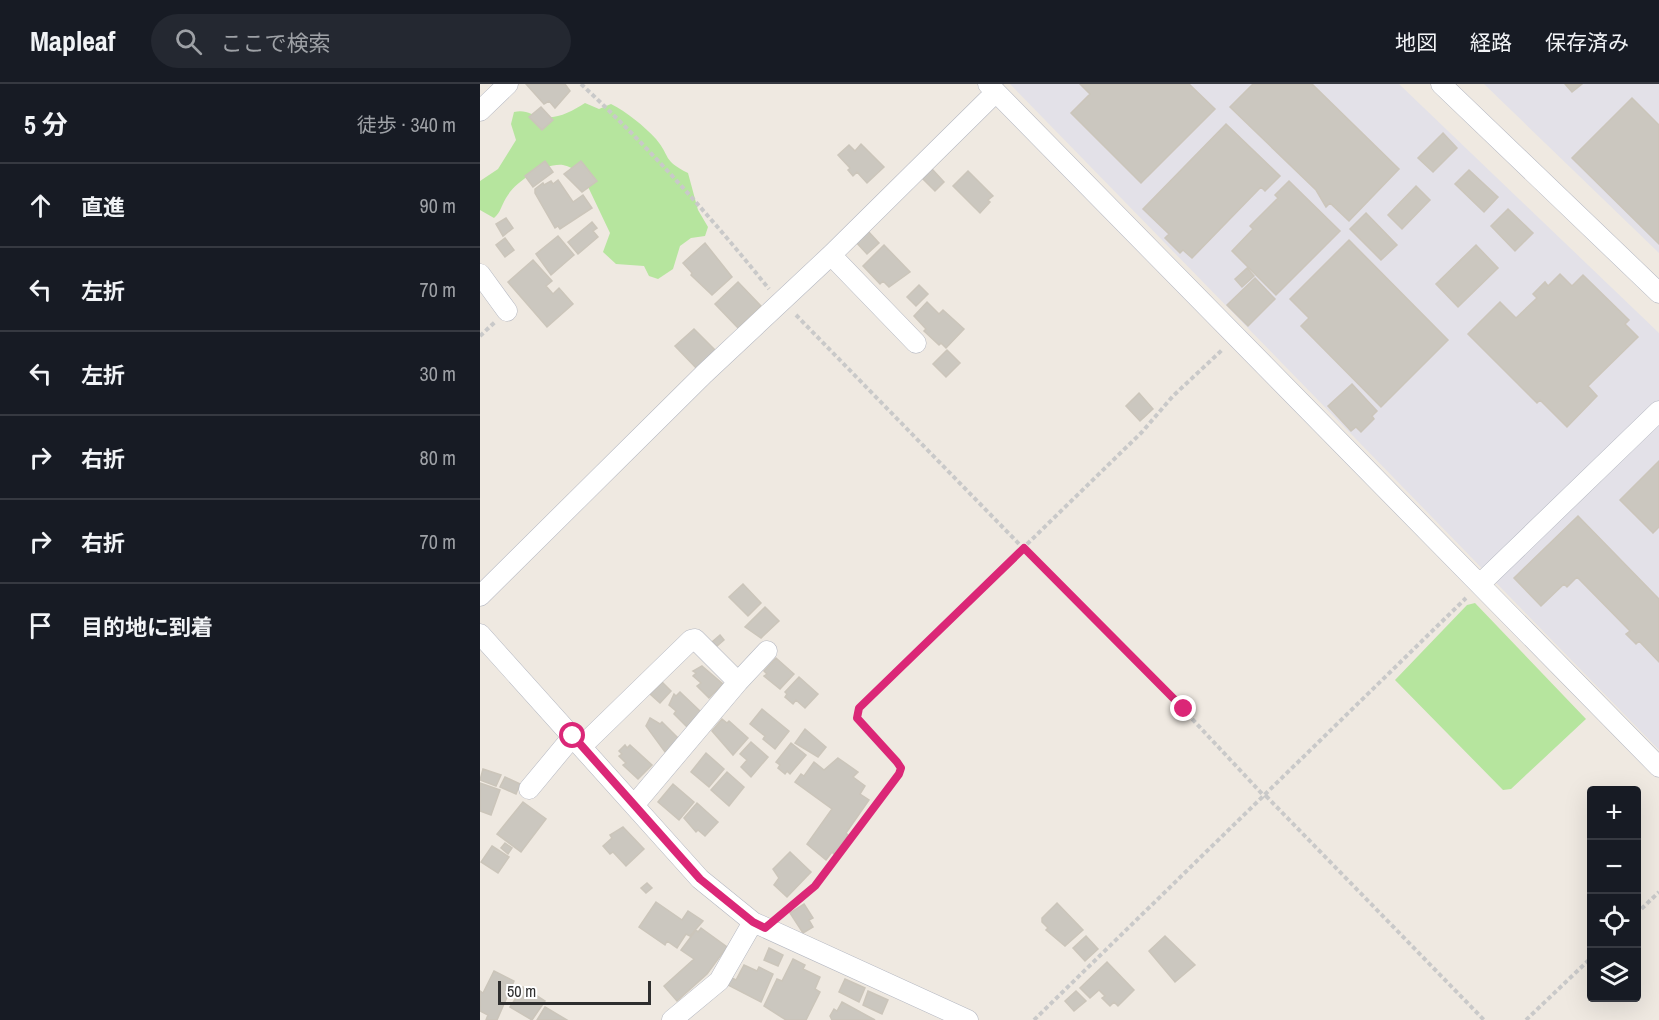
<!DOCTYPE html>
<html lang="ja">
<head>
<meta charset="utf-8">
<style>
  body { margin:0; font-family:"Archivo Narrow","Noto Sans JP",sans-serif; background:#242831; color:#f1f3f6 }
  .controls { position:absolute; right:18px; bottom:18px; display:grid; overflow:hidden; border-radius:6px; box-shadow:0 6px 24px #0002 }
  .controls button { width:54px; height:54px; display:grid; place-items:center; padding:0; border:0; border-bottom:2px solid #363941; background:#171b24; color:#f1f3f6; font:30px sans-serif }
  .scale { position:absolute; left:18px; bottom:15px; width:153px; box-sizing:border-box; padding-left:6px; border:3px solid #2e2e2e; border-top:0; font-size:16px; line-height:21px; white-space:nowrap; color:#2e2e2e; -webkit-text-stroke:4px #fff; paint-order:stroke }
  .stop { position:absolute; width:18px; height:18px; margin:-14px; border:4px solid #db2777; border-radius:50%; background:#fff }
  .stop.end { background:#db2777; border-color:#fff; box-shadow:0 2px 6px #0008 }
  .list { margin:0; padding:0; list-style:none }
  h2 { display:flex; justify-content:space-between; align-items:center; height:78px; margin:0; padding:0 24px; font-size:26px }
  h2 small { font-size:20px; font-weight:400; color:#9ea1a6 }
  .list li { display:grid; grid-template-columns:39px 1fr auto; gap:18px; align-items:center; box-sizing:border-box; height:84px; padding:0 24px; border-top:2px solid #363941 }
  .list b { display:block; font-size:22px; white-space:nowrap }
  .list em { font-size:20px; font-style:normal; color:#9ea1a6 }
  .icon { flex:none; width:33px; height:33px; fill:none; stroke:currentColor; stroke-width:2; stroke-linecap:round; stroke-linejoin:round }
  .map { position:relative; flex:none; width:1179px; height:936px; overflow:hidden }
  header { display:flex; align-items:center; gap:36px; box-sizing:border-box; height:84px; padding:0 30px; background:#171b24; border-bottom:2px solid #363941 }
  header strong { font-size:28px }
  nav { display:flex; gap:33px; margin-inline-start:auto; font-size:21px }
  .search { width:420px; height:54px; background:#242831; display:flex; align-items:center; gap:15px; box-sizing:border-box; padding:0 21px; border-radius:33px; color:#9ea1a6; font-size:22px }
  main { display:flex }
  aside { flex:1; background:#171b24 }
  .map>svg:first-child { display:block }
</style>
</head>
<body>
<header>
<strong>Mapleaf</strong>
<div class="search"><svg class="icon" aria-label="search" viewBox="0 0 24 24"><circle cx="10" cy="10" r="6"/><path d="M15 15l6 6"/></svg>ここで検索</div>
<nav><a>地図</a><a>経路</a><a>保存済み</a></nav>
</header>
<main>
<aside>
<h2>5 分<small>徒歩 · 340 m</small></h2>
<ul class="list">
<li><svg class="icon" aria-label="ahead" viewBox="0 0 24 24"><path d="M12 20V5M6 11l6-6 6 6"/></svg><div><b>直進</b></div><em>90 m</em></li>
<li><svg class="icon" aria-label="left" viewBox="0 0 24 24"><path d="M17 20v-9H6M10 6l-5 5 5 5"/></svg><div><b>左折</b></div><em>70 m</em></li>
<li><svg class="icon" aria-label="left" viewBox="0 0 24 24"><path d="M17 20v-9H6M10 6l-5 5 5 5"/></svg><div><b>左折</b></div><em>30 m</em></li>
<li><svg class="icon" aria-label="right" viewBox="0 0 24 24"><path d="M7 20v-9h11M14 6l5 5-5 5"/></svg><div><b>右折</b></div><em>80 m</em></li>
<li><svg class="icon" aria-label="right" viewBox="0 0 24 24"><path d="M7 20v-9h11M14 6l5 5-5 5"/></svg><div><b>右折</b></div><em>70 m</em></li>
<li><svg class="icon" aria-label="arrive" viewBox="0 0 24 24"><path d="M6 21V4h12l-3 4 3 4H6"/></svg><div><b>目的地に到着</b></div></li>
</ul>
</aside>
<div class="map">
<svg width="1179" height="936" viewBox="0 0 1179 936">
  <rect width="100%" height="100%" fill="#efe9e1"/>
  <path fill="#e3e1e8" d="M530 0H919L1179 249V666Z
    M1004 0H1179V169Z"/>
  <path fill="#b6e59e" d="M105 19 119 25 131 20C147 28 164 42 176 55 191 73 182 76 208 89L218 126 228 143 225 152 211 154 200 162 193 185 178 195 169 192 164 182 136 180 123 168 130 149 101 88C95 86 89 82 83 81 63 79 35 98 26 114 21 122 21 128 14 134L0 126V97L18 85 36 56 31 40 34 28C47 25 51 32 63 33 79 35 92 27 105 19Z
    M995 519 1106 635 1031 705 1023 706 915 596 987 521Z"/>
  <path fill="#cbc7bf" stroke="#cbc5ba" stroke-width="1.5" d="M46 0H85L90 7 75 24 69 17 64 20Z
    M600 0H709L735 25 661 99 591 29 610 10Z
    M773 0H832L919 85 869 137 850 119 846 123 836 106 750 23Z
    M1085 0H1102L1092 8Z
    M1152 14 1179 41V160L1092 74Z
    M61 23 73 36 62 46 49 33Z
    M746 40 800 92 785 107 781 103 712 174 703 166 700 169 685 154 689 150 663 125Z
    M963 49 977 64 953 88 938 74Z
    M381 60 404 83 387 99 377 88 373 92 368 86 370 84 358 71 369 61 375 67Z
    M65 77 73 88 53 103 45 92Z
    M101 77 117 97 102 108 84 90Z
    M452 85 464 98 455 107 442 94Z
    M989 86 1018 113 1004 128 975 100Z
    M488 87 513 112 508 116 510 118 500 129 473 102Z
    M78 96 93 118 103 111 112 124 80 145 78 142 75 144 55 109V105L63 99 64 101 71 97 73 100Z
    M809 97 860 147 796 211 752 167 773 145 770 142 798 114 795 111Z
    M936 102 950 116 922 145 908 131Z
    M1028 125 1053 149 1035 167 1011 142Z
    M886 129 917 161 901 176 870 145Z
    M26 134 33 144 23 152 16 140Z
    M112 138 117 144 113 147 118 153 98 170 88 158Z
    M387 146 399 159 387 170 375 157Z
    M78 152 94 171 71 191 56 170Z
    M25 154 34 166 25 173 16 161Z
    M869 156 968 256 901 323 821 242 829 234 810 215Z
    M225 159 252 193 232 211 211 191 212 189 203 179Z
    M404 161 430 188 409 203 403 197 400 200 383 182Z
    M996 161 1018 184 978 223 956 200Z
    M53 176 72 197 66 202 73 210 79 204 93 220 67 243 28 198Z
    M767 184 774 192 762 203 755 195Z
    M1080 190 1092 202 1103 191 1149 236 1145 240 1158 253 1108 302 1117 312 1087 343 1060 316 1057 319 988 250 1020 218 1036 234 1057 214 1053 210 1065 198 1068 202Z
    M775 194 795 215 768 242 747 221Z
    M258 198 281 222 258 244 235 220Z
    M439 201 448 210 436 222 427 213Z
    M447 218 459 230 463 226 484 245 466 264 461 259 459 261 444 247 446 245 434 232Z
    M214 245 235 266 233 268 236 271 219 287 195 262Z
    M467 266 480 279 466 293 453 280Z
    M872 300 897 327 892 332 894 335 881 348 876 343 871 347 848 322Z
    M659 309 673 325 660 337 646 322Z
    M1179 377V443L1173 449 1140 416Z
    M1098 432 1179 515V578L1159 557 1156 560 1146 550 1150 547 1097 493 1087 503 1084 500 1061 522 1034 494Z
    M263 500 281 519 268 532 249 513Z
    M285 523 299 537 281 554 265 543Z
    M240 551 244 556 237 562 232 558Z
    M296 574 314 590 300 605 284 592 287 590 284 587Z
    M222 582 243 600 229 614 217 602 221 599 213 592 216 589 213 587Z
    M319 593 338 610 325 624 316 616 313 620 305 613 307 610 305 608Z
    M182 598 191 607 180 619 170 610Z
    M200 608 221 628 207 643 194 630 196 627 189 621 194 610 196 612Z
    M282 625 309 647 295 665 283 655 285 652 270 640Z
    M170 634 180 640 182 638 199 655 185 668 166 642Z
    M242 635 247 639 249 637 268 654 253 671 232 647Z
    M325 645 346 663 338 673 315 659Z
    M271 658 288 673 271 693 261 683 267 676 260 670Z
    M311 659 326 671 310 690 307 687 305 690 298 684 300 681 296 678Z
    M145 661 147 664 150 661 172 681 158 695 143 681 146 679 139 672 142 670 139 667Z
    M226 669 244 685 229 703 211 688Z
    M358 674 378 688 373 693 385 702 380 710 389 716 366 749 368 751 354 770 352 768 346 776 327 760 352 725 315 698 321 690 324 692 334 678 344 686Z
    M3 685 21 691 16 702 0 696Z
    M247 688 264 703 249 722 231 706Z
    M25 693 40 700 36 710 20 703Z
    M0 699 20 706 11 731 0 727Z
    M193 700 214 718 199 736 178 718Z
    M43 718 66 735 41 768 17 750Z
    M217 719 238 738 225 752 218 746 216 748 204 734Z
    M143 743 164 765 146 782 133 768 130 770 123 762 132 754 130 751Z
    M25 759 32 764 28 770 21 764Z
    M12 762 29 773 18 789 1 778Z
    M310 768 331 788 307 813 294 801 299 794 293 785Z
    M167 799 172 804 166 809 161 804Z
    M176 818 202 836 208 827 223 837 210 852 206 850 197 864 187 857 185 861 159 843Z
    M577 819 603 846 585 862 566 846 568 844 562 838V834Z
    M324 820 333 834 329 836 333 843 323 849 310 829Z
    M221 844 247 863 227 890 197 917 184 902 214 875 201 866 216 846 218 848Z
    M606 852 618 865 605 877 593 864Z
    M685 852 715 881 695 898 669 867Z
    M289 864 303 871 298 882 284 876Z
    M313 875 325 881 323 885 340 893 335 905 340 908 326 936H306L284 922 297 895 302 897Z
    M627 878 654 906 638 922 634 918 630 922 622 914 625 912 619 906 610 914 600 904Z
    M264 881 277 887 279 883 293 890 281 918 248 901 252 894 256 896Z
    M14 887 34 897 17 936H6L8 931 0 927V907L3 909Z
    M365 895 385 904 379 918 359 908Z
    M43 903 65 917 52 936 30 923Z
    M388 907 408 916 402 930 383 921Z
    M596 907 606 917 594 927 585 917Z
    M362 918 395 936H352L350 932 354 925 357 927Z
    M65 923 87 936H57Z"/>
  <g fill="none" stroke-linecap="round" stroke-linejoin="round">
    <defs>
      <path id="minor" d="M508 0 1179 683
        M961 0 1179 209
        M0 27 28 0
        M351 171 436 259
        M0 190 27 227
        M1000 500 1179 327
        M0 512 224 290 351 171 516 8
        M0 550 220 795 273 838 488 936
        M258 598 287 567
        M102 662 211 556 215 555 258 598 155 720
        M49 705 93 652
        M192 936 239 897 273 838"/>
    </defs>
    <use href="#minor" stroke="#b4b7c1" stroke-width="21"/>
    <path stroke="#c9c9c9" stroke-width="4" stroke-dasharray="4.5 3" stroke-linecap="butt" d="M101 0C169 63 231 133 289 205
      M316 231 543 464
      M0 252 15 238
      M544 464 674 594 785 713
      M786 712 1004 936
      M1156 830 1179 808
      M301 831 335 802 419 690 421 684 417 678 377 634 379 624 662 348 693 312 742 266
      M554 936 986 514
      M1046 936 1112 873"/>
    <use href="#minor" stroke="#fff" stroke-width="20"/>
  </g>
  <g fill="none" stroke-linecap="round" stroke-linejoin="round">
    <path stroke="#db2777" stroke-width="8" d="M93 652 220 795 273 838 285 844 335 802 419 690 421 684 417 678 377 634 379 624 544 464 704 625"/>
  </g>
</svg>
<div class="controls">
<button>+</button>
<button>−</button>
<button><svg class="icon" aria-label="locate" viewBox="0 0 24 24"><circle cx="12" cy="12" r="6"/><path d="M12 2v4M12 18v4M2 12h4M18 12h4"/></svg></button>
<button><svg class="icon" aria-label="layers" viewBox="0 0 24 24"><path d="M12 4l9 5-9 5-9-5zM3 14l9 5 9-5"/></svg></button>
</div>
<div class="scale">50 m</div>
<div class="stop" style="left:93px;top:652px"></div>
<div class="stop end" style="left:704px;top:625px"></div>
</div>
</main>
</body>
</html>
